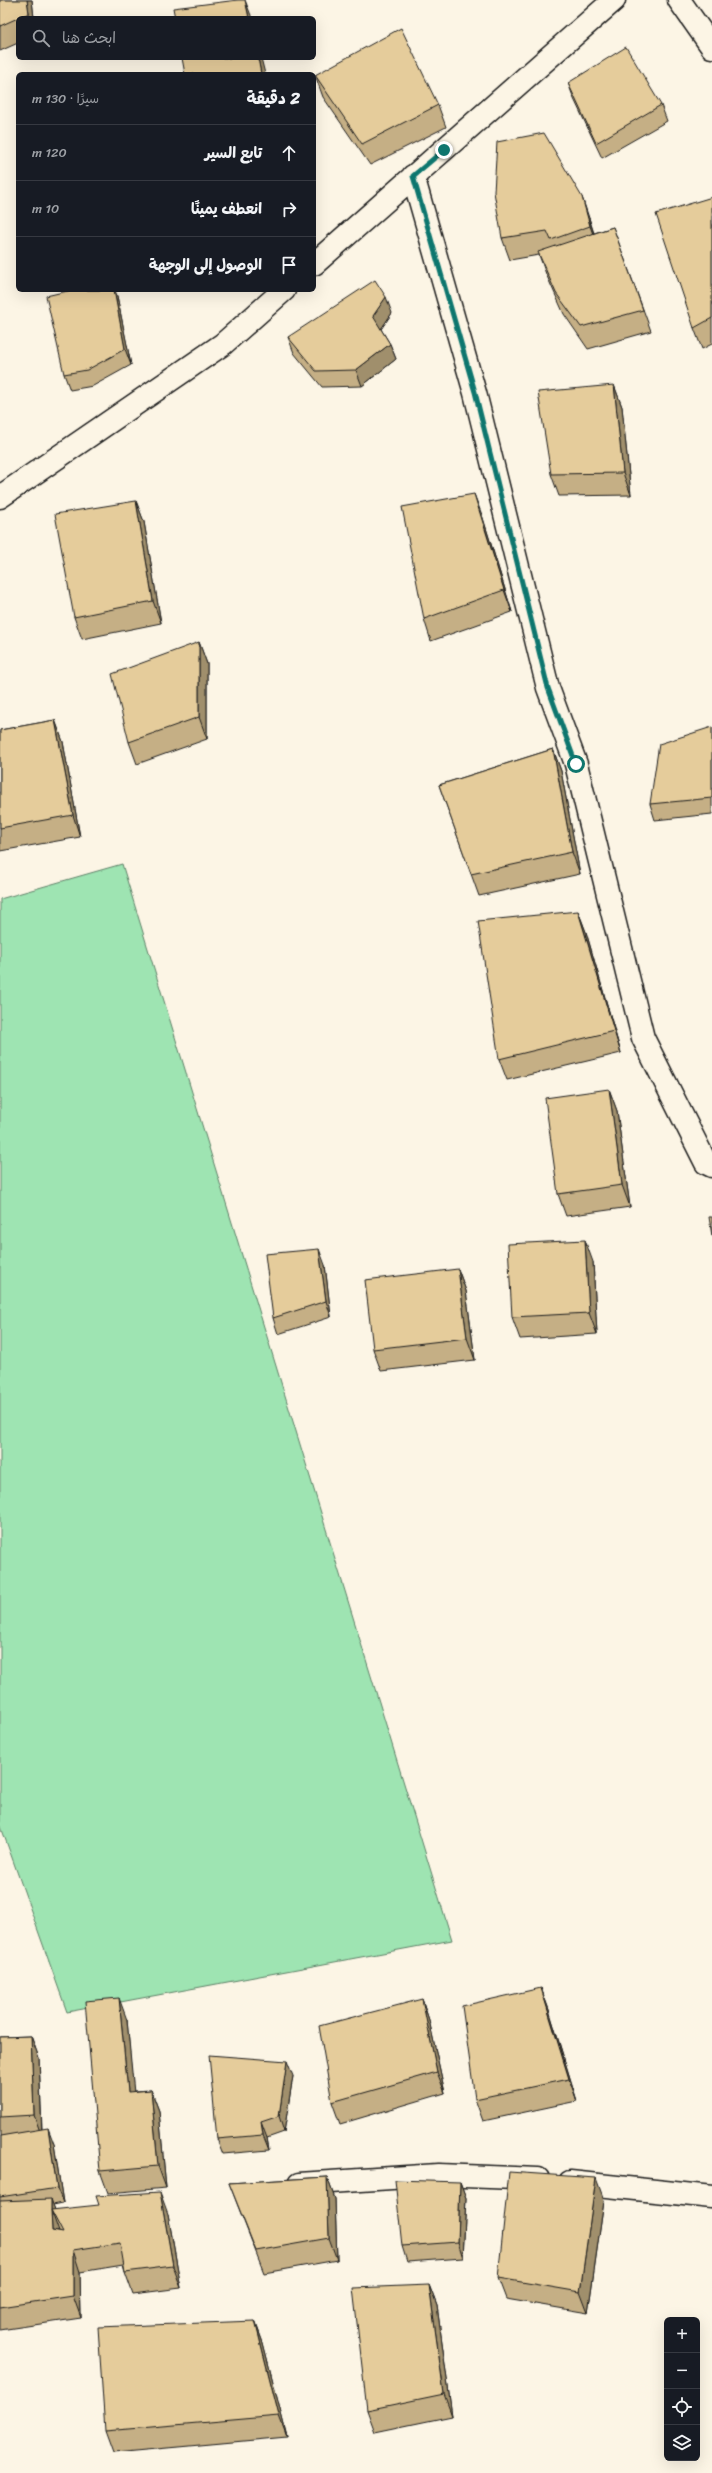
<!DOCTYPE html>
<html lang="ar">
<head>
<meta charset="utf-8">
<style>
  body { margin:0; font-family:Sriracha,"Playpen Sans Arabic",sans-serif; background:#242831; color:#f1f3f6; direction:rtl }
  .controls { position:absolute; right:12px; bottom:12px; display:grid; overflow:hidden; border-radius:6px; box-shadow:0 4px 16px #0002 }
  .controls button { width:36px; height:36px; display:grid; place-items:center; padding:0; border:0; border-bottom:1px solid #363941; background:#171b24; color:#f1f3f6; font:20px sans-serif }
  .stop { position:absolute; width:12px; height:12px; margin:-9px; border:3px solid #0f766e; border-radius:50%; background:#fff }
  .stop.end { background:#0f766e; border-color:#fff; box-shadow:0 1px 4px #0008 }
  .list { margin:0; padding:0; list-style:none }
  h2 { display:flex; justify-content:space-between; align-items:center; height:52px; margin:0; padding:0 16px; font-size:17px }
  h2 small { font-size:13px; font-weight:400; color:#9ea1a6 }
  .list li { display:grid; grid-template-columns:26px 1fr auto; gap:12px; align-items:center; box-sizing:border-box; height:56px; padding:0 16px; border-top:1px solid #363941 }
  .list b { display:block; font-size:15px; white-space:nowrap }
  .list em { font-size:13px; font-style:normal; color:#9ea1a6 }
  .icon { flex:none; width:22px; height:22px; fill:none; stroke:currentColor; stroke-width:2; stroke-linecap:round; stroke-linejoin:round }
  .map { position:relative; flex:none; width:712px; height:2473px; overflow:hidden; direction:ltr }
  .search { position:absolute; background:#171b24; box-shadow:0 4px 16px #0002; left:16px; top:16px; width:300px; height:44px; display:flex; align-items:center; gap:10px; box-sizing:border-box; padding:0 14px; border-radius:6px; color:#9ea1a6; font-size:15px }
  .panel { position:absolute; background:#171b24; box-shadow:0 4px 16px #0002; left:16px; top:72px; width:300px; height:220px; border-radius:6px; direction:rtl }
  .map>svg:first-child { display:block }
</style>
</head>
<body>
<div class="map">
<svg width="712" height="2473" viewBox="0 0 712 2473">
  <rect width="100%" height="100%" fill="#fcf5e5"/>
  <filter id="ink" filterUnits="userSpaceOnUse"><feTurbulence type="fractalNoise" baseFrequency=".025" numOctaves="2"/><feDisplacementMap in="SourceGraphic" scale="8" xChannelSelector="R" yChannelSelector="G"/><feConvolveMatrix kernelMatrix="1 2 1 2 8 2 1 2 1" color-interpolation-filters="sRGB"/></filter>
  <g filter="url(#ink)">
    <path fill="#9ee4b2" stroke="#5d8067" d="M122 864 452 1940 67 2012 0 1824V899Z"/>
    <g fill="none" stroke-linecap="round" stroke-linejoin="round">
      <defs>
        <path id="street" d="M679 0 712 47
          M413 176 475 393 548 688 576 764 643 1038 706 1163 712 1166
          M314 264 614 0
          M0 497 223 344 284 290
          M570 2182 712 2197
          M299 2184 438 2175 538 2179"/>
      </defs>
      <use href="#street" stroke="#1c1c1c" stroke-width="25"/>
      <use href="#street" stroke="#fcf5e5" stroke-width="22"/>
    </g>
    <path fill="#c5af85" stroke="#1c1c1c" d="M0 0H32L34 18H18V43L0 51Z
      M315 75 438 105 446 127 370 165 323 97Z
      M568 83 661 105 667 121 602 158 574 99Z
      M712 197V344L702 349 694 328Z
      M589 218 594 233 613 227 651 331 588 349 564 314 546 274 539 255 510 260 502 238Z
      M117 296 131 365 93 386 70 390 64 374Z
      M392 313 381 329 390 344 396 359 362 386 322 387 294 353 288 337Z
      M614 385 622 407 631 495 559 496 551 474Z
      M136 501 144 522 161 623 82 639 74 617Z
      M482 515 512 612 431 641 424 619Z
      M199 642 207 664V739L137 764 129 742Z
      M55 720 63 742 80 837 0 851V730Z
      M712 727V814L655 820 650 804Z
      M553 749 561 771 580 874 479 896 439 785Z
      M578 911 586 932 621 1053 507 1080 499 1059Z
      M609 1089 617 1111 630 1207 566 1216 558 1194Z
      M593 1262 597 1334 520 1339 512 1317Z
      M325 1265 331 1317 278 1334 273 1318Z
      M458 1269 466 1291 475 1360 381 1371 373 1349Z
      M541 1988 549 2010 577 2101 483 2121 475 2099Z
      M422 1999 429 2020 445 2093 340 2124 332 2102Z
      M127 2020 133 2091 151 2090 159 2111 166 2188 108 2193 100 2171Z
      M31 2036 39 2058 42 2129 54 2144 63 2203 53 2205 55 2210 168 2214 181 2288 133 2294 125 2272 123 2265 80 2272 81 2318 0 2330V2037Z
      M293 2076 284 2132 267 2138 269 2150 223 2154 217 2139Z
      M327 2177 335 2199 337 2260 264 2273 229 2183Z
      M460 2182 466 2198 463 2258 407 2262 402 2246Z
      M604 2200 588 2313 506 2299 498 2278Z
      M429 2285 437 2306 452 2416 375 2432 367 2410Z
      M255 2321 263 2343 287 2437 113 2453 105 2431Z"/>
    <path fill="#a08f6c" stroke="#1c1c1c" d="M27 0H32L34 18H30L29 13Z
      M245 0 252 18H249Z
      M258 58H261L265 74H261Z
      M582 197 589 218 598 248 590 226Z
      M114 290H115L117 296 131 365 125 349Z
      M386 297 392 313 379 332 373 316Z
      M390 344 396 359 362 386 356 370Z
      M614 385 622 407 631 495 623 473Z
      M474 494 482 515 512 612 504 590Z
      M136 501 144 522 161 623 153 601Z
      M199 642 207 664V739L199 717Z
      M55 720 63 742 80 837 73 815Z
      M553 749 561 771 580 874 572 852Z
      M578 911 586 932 621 1053 614 1031Z
      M609 1089 617 1111 630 1207 622 1185Z
      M585 1240 593 1262 597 1334 589 1313Z
      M319 1249 325 1265 331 1317 326 1301Z
      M458 1269 466 1291 475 1360 467 1338Z
      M541 1988 549 2010 577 2101 569 2079Z
      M119 1998 127 2020 136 2114 128 2092Z
      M422 1999 429 2020 445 2093 437 2072Z
      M31 2036 39 2058 42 2137 34 2115Z
      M287 2061 293 2076 284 2132 279 2116Z
      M151 2090 159 2111 166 2188 158 2166Z
      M261 2122 267 2138 269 2150 263 2135Z
      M48 2128 54 2144 63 2203 57 2188Z
      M327 2177 335 2199 337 2260 329 2238Z
      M596 2178 604 2200 588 2313 580 2292Z
      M460 2182 466 2198 463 2258 458 2242Z
      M160 2192 168 2214 181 2288 173 2266Z
      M51 2199 59 2221 51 2210Z
      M51 2210 59 2232 52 2231Z
      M73 2250 80 2272 81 2318 73 2296Z
      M429 2285 437 2306 452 2416 444 2394Z
      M255 2321 263 2343 287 2437 279 2416Z"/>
    <path fill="#e5cc9b" stroke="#1c1c1c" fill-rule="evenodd" d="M0 0H27L29 13 0 26Z
      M238 0H245L249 18H175L173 8Z
      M401 28 438 105 362 144 315 75Z
      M626 47 661 105 596 143 568 83Z
      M182 58H258L261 74H185Z
      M544 133 582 197 590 226 551 240 547 231 502 238 494 192 497 142Z
      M712 197V318L694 328 656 214Z
      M613 227 643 310 581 327 556 293 538 252Z
      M375 280 386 297 373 316 390 344 356 370 316 371 288 337Z
      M72 290H114L125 349 87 370 64 374 46 296Z
      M614 385 623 473 551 474 538 392Z
      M474 494 504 590 424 619 402 507Z
      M136 501 153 601 74 617 55 514Z
      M199 642V717L129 742 112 674Z
      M55 720 73 815 0 828V730Z
      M712 727V798L650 804 659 744Z
      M553 749 572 852 471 874 439 785Z
      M578 911 614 1031 499 1059 478 921Z
      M609 1089 622 1185 558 1194 545 1098Z
      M709 1217H712V1236Z
      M585 1240 589 1313 512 1317 508 1244Z
      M319 1249 326 1301 273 1318 265 1254Z
      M458 1269 467 1338 373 1349 365 1280Z
      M541 1988 569 2079 475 2099 462 2006Z
      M119 1998 128 2092 151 2090 158 2166 100 2171 85 2001Z
      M422 1999 437 2072 332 2102 319 2026Z
      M31 2036 34 2115 0 2117V2037Z
      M209 2055 287 2061 279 2116 261 2122 263 2135 217 2139Z
      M48 2128 57 2188 0 2197V2136Z
      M509 2172 596 2178 580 2292 498 2278Z
      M327 2177 329 2238 256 2251 229 2183Z
      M395 2180 460 2182 458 2242 402 2246Z
      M160 2192 173 2266 125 2272 120 2243 73 2250V2296L0 2307V2201L51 2199V2210L99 2205 96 2196ZM51 2210 63 2233 52 2231Z
      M429 2285 444 2394 367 2410 353 2288Z
      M255 2321 279 2416 105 2431 98 2327Z"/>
  </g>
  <g fill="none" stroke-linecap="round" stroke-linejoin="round" filter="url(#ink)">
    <path stroke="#0f766e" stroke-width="5" d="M444 150 413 176 475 392 548 688 576 764"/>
  </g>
</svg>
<div class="controls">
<button>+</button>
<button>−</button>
<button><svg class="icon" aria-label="locate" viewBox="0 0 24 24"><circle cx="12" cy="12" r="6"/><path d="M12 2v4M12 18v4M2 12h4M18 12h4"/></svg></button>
<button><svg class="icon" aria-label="layers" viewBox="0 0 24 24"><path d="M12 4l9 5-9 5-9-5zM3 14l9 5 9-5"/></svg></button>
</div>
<div class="stop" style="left:576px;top:764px"></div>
<div class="stop end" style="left:444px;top:150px"></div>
<div class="search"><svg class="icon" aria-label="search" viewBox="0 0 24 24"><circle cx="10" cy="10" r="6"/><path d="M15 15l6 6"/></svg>ابحث هنا</div>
<section class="panel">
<h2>2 دقيقة<small>سيرًا · 130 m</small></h2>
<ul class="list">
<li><svg class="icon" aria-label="ahead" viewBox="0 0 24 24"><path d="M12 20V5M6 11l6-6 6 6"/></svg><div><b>تابع السير</b></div><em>120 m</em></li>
<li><svg class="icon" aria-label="right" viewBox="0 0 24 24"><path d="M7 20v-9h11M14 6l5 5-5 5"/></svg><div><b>انعطف يمينًا</b></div><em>10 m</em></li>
<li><svg class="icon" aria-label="arrive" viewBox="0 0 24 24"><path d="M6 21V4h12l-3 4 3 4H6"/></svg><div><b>الوصول إلى الوجهة</b></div></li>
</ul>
</section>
</div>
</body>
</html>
